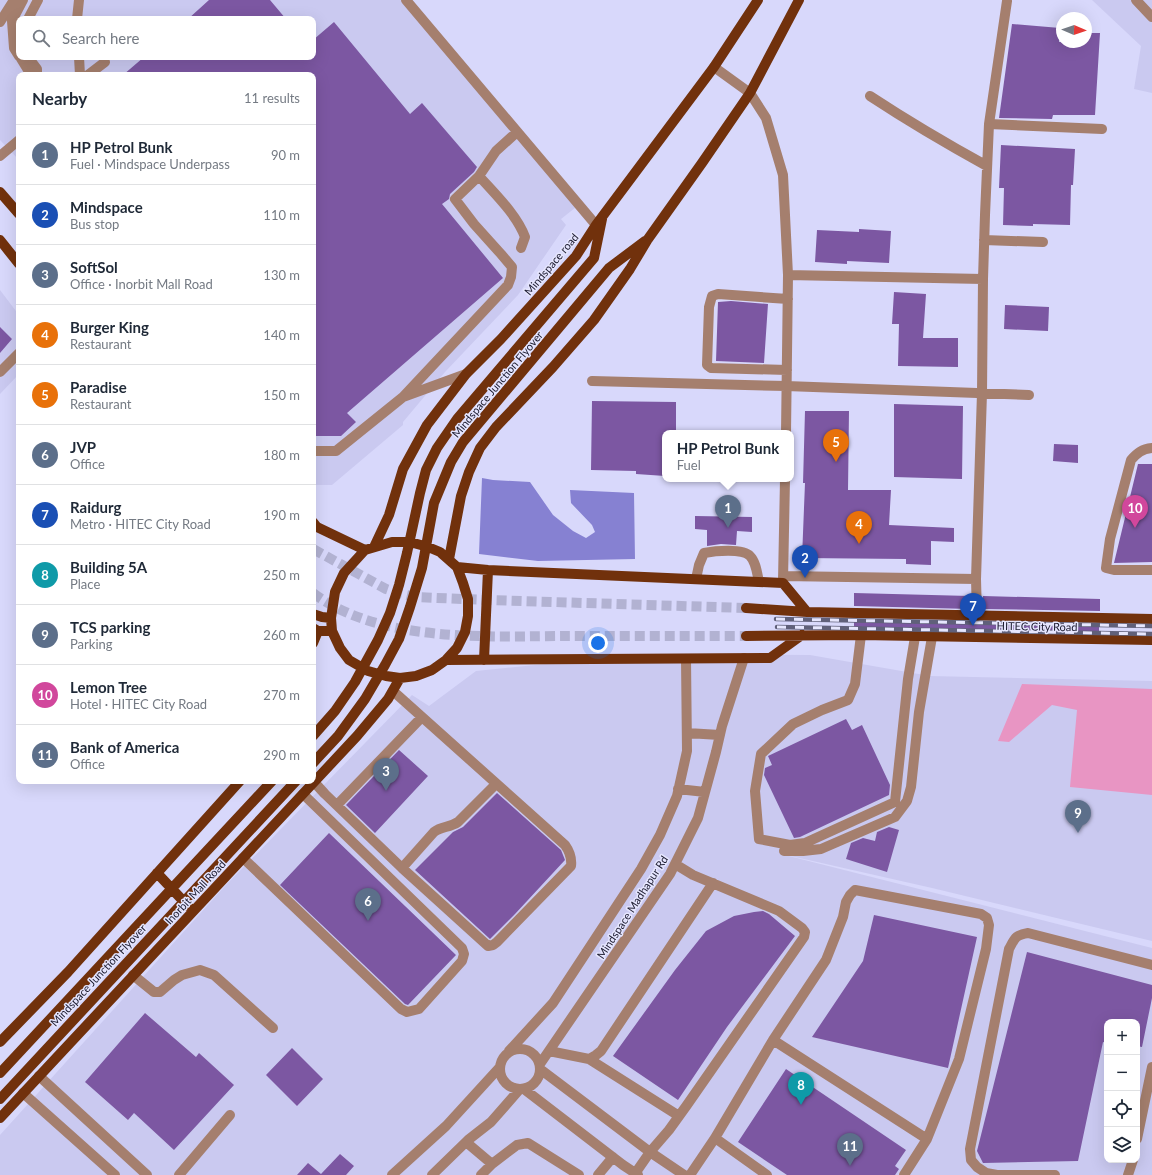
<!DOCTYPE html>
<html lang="en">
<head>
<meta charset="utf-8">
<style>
  body { margin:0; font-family:Lato,sans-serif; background:#f6f6f7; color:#1f2937 }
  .controls { position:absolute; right:12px; bottom:12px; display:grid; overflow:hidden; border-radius:8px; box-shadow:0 4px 16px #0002 }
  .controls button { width:36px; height:36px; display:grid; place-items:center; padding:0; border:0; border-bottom:1px solid #e0e1e3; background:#fff; color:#1f2937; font:20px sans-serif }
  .compass { position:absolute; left:1056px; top:12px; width:36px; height:36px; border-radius:50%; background:#fff; box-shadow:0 4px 16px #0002; rotate:92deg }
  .you { position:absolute; left:598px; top:643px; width:14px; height:14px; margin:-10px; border:3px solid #fff; border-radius:50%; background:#1a73e8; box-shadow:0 0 0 6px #1a73e833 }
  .badge { display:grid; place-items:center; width:26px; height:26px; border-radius:50%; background:#686532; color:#fff; font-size:13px; font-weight:700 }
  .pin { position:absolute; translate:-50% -33px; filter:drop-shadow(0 1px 2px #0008) }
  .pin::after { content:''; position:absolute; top:21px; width:14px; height:12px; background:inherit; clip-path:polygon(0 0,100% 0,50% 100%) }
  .popup { position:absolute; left:662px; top:430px; width:132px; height:52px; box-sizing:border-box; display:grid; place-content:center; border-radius:8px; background:#fff; filter:drop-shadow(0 1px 3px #0005); font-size:13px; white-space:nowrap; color:#747a83 }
  .popup b { font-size:15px; color:#1f2937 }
  .popup::after { content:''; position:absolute; left:50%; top:100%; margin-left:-8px; border:8px solid transparent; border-top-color:#fff }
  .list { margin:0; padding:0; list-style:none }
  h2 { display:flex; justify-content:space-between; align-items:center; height:52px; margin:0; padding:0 16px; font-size:17px }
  h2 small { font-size:13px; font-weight:400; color:#747a83 }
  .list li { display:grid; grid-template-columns:26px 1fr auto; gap:12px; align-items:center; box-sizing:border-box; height:60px; padding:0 16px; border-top:1px solid #e0e1e3 }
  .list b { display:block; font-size:15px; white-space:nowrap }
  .list p { margin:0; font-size:13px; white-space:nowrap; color:#747a83 }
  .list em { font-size:13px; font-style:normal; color:#747a83 }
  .icon { flex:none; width:22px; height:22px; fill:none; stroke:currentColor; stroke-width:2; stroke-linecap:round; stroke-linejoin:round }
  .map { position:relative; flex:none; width:1152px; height:1175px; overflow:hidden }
  .search { position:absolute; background:#fff; box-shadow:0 4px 16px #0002; left:16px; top:16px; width:300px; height:44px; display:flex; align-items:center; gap:10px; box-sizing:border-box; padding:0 14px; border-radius:8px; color:#747a83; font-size:15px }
  .panel { position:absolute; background:#fff; box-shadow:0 4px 16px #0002; left:16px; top:72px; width:300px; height:712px; border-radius:8px }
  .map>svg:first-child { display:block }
</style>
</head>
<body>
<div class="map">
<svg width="1152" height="1175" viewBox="0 0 1152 1175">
  <rect width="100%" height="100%" fill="#d8d8fb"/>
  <path fill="#cac9f0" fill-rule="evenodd" d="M0 0H407L580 204 561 219 566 225 518 295 445 372 403 422V425L332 485H313V75H19V160L0 140ZM19 19H313V57H19Z
    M1092 0H1152V93L1134 89 1141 46Z
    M0 290 19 315V374L0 394Z
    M644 654 810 655 930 676 1152 681V941L932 888 773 852 1152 948V1175H0V1135L225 886 412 695 429 706 476 671ZM1107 1022H1137V1160H1107Z"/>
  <path fill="#e895c3" d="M1022 684 1152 689V795L1070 787 1077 710 1052 705 1009 742 998 741Z"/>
  <path fill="#8681d2" d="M482 478 493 480 530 482 553 515 573 531 586 538 595 532 592 525 571 503 570 490 634 493 635 559 538 561 479 554Z"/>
  <path fill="#7c57a2" d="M209 0H270L286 19H188Z
    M334 22 410 114 422 103 477 167 474 172 450 194 449 199 442 204 503 278 347 413 356 422 341 436H313V75H123L144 57H313V40Z
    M1012 24 1060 28 1059 42H1086V33H1100L1095 115H1053L1052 119 999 118Z
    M1001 145 1075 149 1073 185H1071L1070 225 1033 224V226L1003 225 1004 188H999Z
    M859 229 891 231 889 263 847 261V264L815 262 817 230 859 232Z
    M894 292 926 294 923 338H958V367L898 366 899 324H892Z
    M731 301 768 304 764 363 716 361 718 302Z
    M1005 305 1049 307 1048 331 1004 329Z
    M0 327 12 339 0 353Z
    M592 401 676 402V433H665V476L636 474V471L591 470Z
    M894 404 963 406 962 479 894 477Z
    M805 411H849L848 490H891L889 525 954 528V542L931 541V565L906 564V559L802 558 805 483H803Z
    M1054 444 1078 445V463L1053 461Z
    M1138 464H1152V562L1114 563Z
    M695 516 752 517V532L737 531 736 545 721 544 707 546V530L695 529Z
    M854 593 970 596V609L854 606Z
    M983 596 1100 599V611L983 609Z
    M854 619 1099 624V633L854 629Z
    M846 719 852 730 862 725 890 785 889 795 800 837 794 838 764 775 765 768 772 765 768 756Z
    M399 750 428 776 375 833 346 805Z
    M497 793 561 850 565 860 515 914 490 939 415 870 453 832 463 827Z
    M889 827 899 830 887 872 846 859 851 843 863 838 875 841 877 832Z
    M329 833 456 955 408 1005 405 1004 280 885Z
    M763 911 769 914 795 936 727 1027 678 1100 613 1056 675 970 706 931 734 916 754 912Z
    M874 915 977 937 948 1068 812 1037 863 961Z
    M1027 952 1152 985V998L1142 1047 1137 1046V1022H1107V1043L1103 1042 1078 1161 983 1163 977 1151Z
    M145 1013 196 1057 199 1053 234 1085 174 1150 134 1113 128 1120 85 1082Z
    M292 1048 323 1079 297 1106 266 1075Z
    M786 1069 906 1150 895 1166 899 1169 895 1175H787L738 1142Z
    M340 1154 354 1166 346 1175H297L308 1163 321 1174Z"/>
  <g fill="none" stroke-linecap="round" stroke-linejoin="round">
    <path stroke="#b2b2d2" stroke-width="10" stroke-dasharray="10 5" stroke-linecap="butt" d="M313 549 386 589 398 593 415 597 488 600 746 608
      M313 593C381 644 489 636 571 636 629 636 687 636 746 636"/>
    <path stroke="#a57f6e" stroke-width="10" d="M406 0 596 225
      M1136 0 1152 17
      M28 19 38 0
      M77 19 79 0
      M0 22 14 0
      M19 56 14 48 12 21 23 0
      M20 57 31 75
      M28 57 37 69V75
      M79 57 80 75
      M714 67 750 93 766 118 783 175 788 275 786 433
      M88 75 105 62
      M870 96C908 121 947 144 987 166
      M989 124 1102 129
      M517 132 496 151 479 176C495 194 517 215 525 237L521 248
      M0 156 19 140
      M984 240 1043 242
      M788 275 983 279
      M787 370 711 368 707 365 709 307 712 296 718 294 788 299
      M0 372 19 353
      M592 381 786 386 1029 395
      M403 397 508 285 511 277 512 267 501 254 474 224 455 199 479 176
      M1152 448C1142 449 1137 453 1131 460L1110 539 1106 568 1114 570H1152
      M313 451H336L403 397 466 374
      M783 576 976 579
      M696 579 699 565 704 553C714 551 743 548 750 556 756 562 757 573 759 582
      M783 581 785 479
      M977 616 976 579 982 393 983 279 985 215 989 124 1007 1
      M861 635 855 684 848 700 822 710 793 724 761 754 755 791 759 839 790 845 805 843 895 802 908 679 915 637
      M687 733 720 735
      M314 782 325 794 402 868 488 946 493 945 497 942 571 866C572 858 570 852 565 845L393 691
      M678 789 705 792
      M337 805 422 717
      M784 851H803L821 849 895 817 907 801 911 787 919 712 932 637
      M243 858 401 1009 407 1012 419 1009 462 961 464 954 462 948 303 794
      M402 868 434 832C442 826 449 828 458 822L496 784
      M133 975 154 992H160L174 980 182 975 200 970 214 975 273 1028
      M773 1040 927 1139
      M500 1069a20 20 0 1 1 40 0a20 20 0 1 1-40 0Z
      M509 1051 553 1003 641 869 660 835 677 796 687 751 686 659
      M549 1051 589 1059 596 1055 601 1051 713 883
      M589 1059 679 1116
      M540 1064 670 874 698 818 716 752 722 726 744 658
      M540 1069 650 1152 684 1175
      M39 1076 147 1175
      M524 1089 623 1165 638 1175
      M23 1093 115 1175
      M715 1138 767 1175
      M1137 1139 1152 1067
      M466 1142 492 1164
      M179 1175 230 1115
      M392 1175 446 1126 499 1068
      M432 1175 468 1140 491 1122 519 1090
      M481 1175 492 1164 517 1145 528 1143 579 1175
      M598 1175 613 1157
      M634 1175 650 1152 669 1130 687 1105 804 937 805 932 802 928 779 911 693 875 675 864
      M690 1175 715 1138 773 1040 826 960 843 917 846 902 850 895 855 890 981 914 987 918 989 925 986 949 959 1059 927 1139 904 1175
      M1055 1175H997L986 1173 977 1167 971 1160 970 1149 1009 949C1015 938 1015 935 1028 933L1152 965
      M1128 1175 1133 1160"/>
    <path stroke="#71310c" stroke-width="10" d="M0 192 19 214
      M0 240 19 264
      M313 522 317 527 365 550
      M392 542H410L428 547 440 552 457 567 463 583 468 599V616L465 632 457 648 446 660 432 670 416 676 400 678 386 676 368 671 349 660 340 648 332 631 331 618 335 592 344 573 365 550Z
      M374 547 389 515 403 469 427 425 466 374 501 339 576 256 596 225 714 67 758 0
      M449 559 461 496 469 472 480 448 496 427 553 367 594 320 630 269 648 239 702 163 750 93 799 0
      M457 567 488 570 783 583 807 612
      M746 608 807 612 1152 619
      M313 614 322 617 331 618
      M313 628 318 631H332
      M746 636 861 635 1152 640
      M313 643 318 631
      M446 660 770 658 802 635
      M484 660 488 570
      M313 736 335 711 355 682 378 640 390 613 399 585 407 553 420 493 426 470 437 448 457 419 594 258 602 219
      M313 763 338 736 365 699 385 665 399 639 410 607 422 568 434 503 451 462 463 442 609 268 645 241
      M157 873 188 906
      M0 1042 68 972 240 781
      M0 1073 272 781
      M0 1099 296 781
      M0 1118 357 736 388 699 400 678"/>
    <defs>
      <path id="rail" d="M776 619 1152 626
        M777 627 1152 634"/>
    </defs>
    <use href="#rail" stroke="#60607a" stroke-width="4.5"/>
    <use href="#rail" stroke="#e6e6fe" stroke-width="3" stroke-dasharray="9" stroke-linecap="butt"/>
  </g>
  <g text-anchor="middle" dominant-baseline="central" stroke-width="3" stroke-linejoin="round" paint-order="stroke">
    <g font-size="11" fill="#1b1a2f" stroke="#e6e6fe">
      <text transform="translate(551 264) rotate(-50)">Mindspace road</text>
      <text transform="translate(497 384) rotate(-50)">Mindspace Junction Flyover</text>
      <text transform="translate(1037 626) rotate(1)">HITEC City Road</text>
      <text transform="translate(195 892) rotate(-47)">Inorbit Mall Road</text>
      <text transform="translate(632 907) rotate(-57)">Mindspace Madhapur Rd</text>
      <text transform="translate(98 975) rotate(-47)">Mindspace Junction Flyover</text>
    </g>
  </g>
</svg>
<div class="controls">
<button>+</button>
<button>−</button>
<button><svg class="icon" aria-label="locate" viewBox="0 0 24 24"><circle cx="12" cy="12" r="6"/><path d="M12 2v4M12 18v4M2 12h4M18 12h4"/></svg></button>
<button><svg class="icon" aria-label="layers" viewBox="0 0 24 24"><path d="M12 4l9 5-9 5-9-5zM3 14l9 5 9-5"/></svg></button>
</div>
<svg class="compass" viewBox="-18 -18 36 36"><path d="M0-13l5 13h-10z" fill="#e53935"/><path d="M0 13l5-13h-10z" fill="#747a83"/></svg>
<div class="you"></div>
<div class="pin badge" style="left:728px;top:528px;background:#5c6f8a">1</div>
<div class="popup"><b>HP Petrol Bunk</b>Fuel</div>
<div class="pin badge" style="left:805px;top:578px;background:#1a4fb4">2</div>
<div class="pin badge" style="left:386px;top:791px;background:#5c6f8a">3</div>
<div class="pin badge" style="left:859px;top:544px;background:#e8710a">4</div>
<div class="pin badge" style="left:836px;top:462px;background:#e8710a">5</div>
<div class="pin badge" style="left:368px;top:921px;background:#5c6f8a">6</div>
<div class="pin badge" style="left:973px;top:626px;background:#1a4fb4">7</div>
<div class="pin badge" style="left:801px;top:1105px;background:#0f9aa8">8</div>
<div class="pin badge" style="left:1078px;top:833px;background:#5c6f8a">9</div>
<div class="pin badge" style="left:1135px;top:528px;background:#d1479c">10</div>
<div class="pin badge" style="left:850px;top:1166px;background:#5c6f8a">11</div>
<div class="search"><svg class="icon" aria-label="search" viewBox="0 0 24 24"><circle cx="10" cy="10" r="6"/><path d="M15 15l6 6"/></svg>Search here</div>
<section class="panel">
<h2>Nearby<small>11 results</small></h2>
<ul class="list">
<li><span class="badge" style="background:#5c6f8a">1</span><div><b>HP Petrol Bunk</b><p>Fuel · Mindspace Underpass</p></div><em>90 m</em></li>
<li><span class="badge" style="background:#1a4fb4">2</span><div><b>Mindspace</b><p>Bus stop</p></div><em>110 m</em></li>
<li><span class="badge" style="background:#5c6f8a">3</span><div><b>SoftSol</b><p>Office · Inorbit Mall Road</p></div><em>130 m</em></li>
<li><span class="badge" style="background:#e8710a">4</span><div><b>Burger King</b><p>Restaurant</p></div><em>140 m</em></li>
<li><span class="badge" style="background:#e8710a">5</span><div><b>Paradise</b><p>Restaurant</p></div><em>150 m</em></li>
<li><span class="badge" style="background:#5c6f8a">6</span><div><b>JVP</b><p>Office</p></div><em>180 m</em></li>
<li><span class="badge" style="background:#1a4fb4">7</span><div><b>Raidurg</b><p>Metro · HITEC City Road</p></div><em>190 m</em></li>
<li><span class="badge" style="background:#0f9aa8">8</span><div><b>Building 5A</b><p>Place</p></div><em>250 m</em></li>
<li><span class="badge" style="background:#5c6f8a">9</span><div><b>TCS parking</b><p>Parking</p></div><em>260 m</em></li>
<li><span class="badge" style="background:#d1479c">10</span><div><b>Lemon Tree</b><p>Hotel · HITEC City Road</p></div><em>270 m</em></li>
<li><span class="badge" style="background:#5c6f8a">11</span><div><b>Bank of America</b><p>Office</p></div><em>290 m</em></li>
</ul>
</section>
</div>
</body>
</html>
